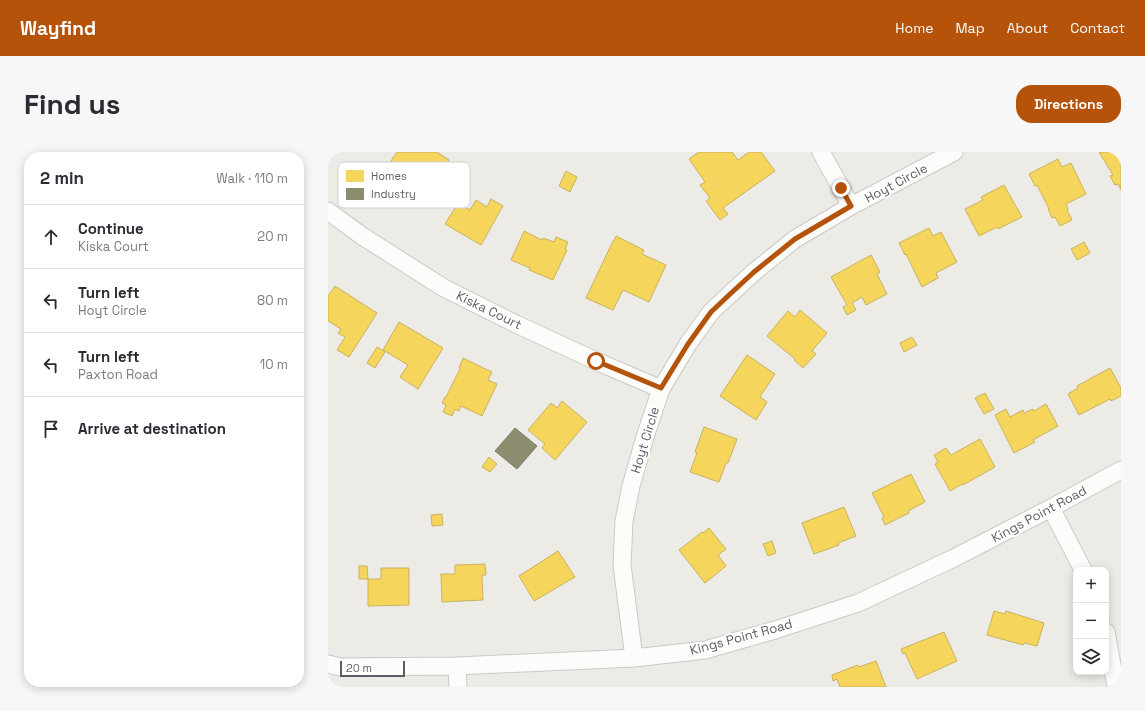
<!DOCTYPE html>
<html lang="en">
<head>
<meta charset="utf-8">
<style>
  body { margin:0; font-family:"Space Grotesk",sans-serif; background:#f7f7f7; color:#2b2b33 }
  .controls { position:absolute; right:12px; bottom:12px; display:grid; overflow:hidden; border-radius:8px; box-shadow:0 2px 10px #0003 }
  .controls button { width:36px; height:36px; display:grid; place-items:center; padding:0; border:0; border-bottom:1px solid #e1e1e2; background:#fff; color:#2b2b33; font:20px sans-serif }
  .scale { position:absolute; left:12px; bottom:10px; width:65px; box-sizing:border-box; padding-left:4px; border:2px solid #5b5f65; border-top:0; font-size:11px; line-height:14px; white-space:nowrap; color:#5b5f65; -webkit-text-stroke:3px #fff; paint-order:stroke }
  .stop { position:absolute; width:12px; height:12px; margin:-9px; border:3px solid #b45309; border-radius:50%; background:#fff }
  .stop.end { background:#b45309; border-color:#fff; box-shadow:0 1px 4px #0008 }
  .list { margin:0; padding:0; list-style:none }
  h2 { display:flex; justify-content:space-between; align-items:center; height:52px; margin:0; padding:0 16px; font-size:17px }
  h2 small { font-size:13px; font-weight:400; color:#7c7c81 }
  .list li { display:grid; grid-template-columns:26px 1fr auto; gap:12px; align-items:center; box-sizing:border-box; height:64px; padding:0 16px; border-top:1px solid #e1e1e2 }
  .list b { display:block; font-size:15px; white-space:nowrap }
  .list p { margin:0; font-size:13px; white-space:nowrap; color:#7c7c81 }
  .list em { font-size:13px; font-style:normal; color:#7c7c81 }
  .icon { flex:none; width:22px; height:22px; fill:none; stroke:currentColor; stroke-width:2; stroke-linecap:round; stroke-linejoin:round }
  .map { position:relative; flex:none; width:793px; height:535px; overflow:hidden; border-radius:16px }
  header { display:flex; align-items:center; gap:24px; box-sizing:border-box; height:56px; padding:0 20px; background:#b45309; color:#fff }
  header strong { font-size:19px }
  nav { display:flex; gap:22px; margin-inline-start:auto; font-size:14px }
  .intro { display:flex; align-items:center; justify-content:space-between; box-sizing:border-box; height:96px; padding:0 24px }
  h1 { margin:0; font-size:28px }
  .button { padding:10px 18px; border-radius:16px; background:#b45309; color:#fff; font-size:14px; font-weight:700 }
  main { display:flex; gap:24px; padding:0 24px }
  aside { flex:1; background:#fff; border-radius:16px; box-shadow:0 2px 10px #0003 }
  .map>svg:first-child { display:block }
</style>
</head>
<body>
<header>
<strong>Wayfind</strong>
<nav><a>Home</a><a>Map</a><a>About</a><a>Contact</a></nav>
</header>
<div class="intro"><h1>Find us</h1><a class="button">Directions</a></div>
<main>
<aside>
<h2>2 min<small>Walk · 110 m</small></h2>
<ul class="list">
<li><svg class="icon" aria-label="ahead" viewBox="0 0 24 24"><path d="M12 20V5M6 11l6-6 6 6"/></svg><div><b>Continue</b><p>Kiska Court</p></div><em>20 m</em></li>
<li><svg class="icon" aria-label="left" viewBox="0 0 24 24"><path d="M17 20v-9H6M10 6l-5 5 5 5"/></svg><div><b>Turn left</b><p>Hoyt Circle</p></div><em>80 m</em></li>
<li><svg class="icon" aria-label="left" viewBox="0 0 24 24"><path d="M17 20v-9H6M10 6l-5 5 5 5"/></svg><div><b>Turn left</b><p>Paxton Road</p></div><em>10 m</em></li>
<li><svg class="icon" aria-label="arrive" viewBox="0 0 24 24"><path d="M6 21V4h12l-3 4 3 4H6"/></svg><div><b>Arrive at destination</b></div></li>
</ul>
</aside>
<div class="map">
<svg width="793" height="535" viewBox="0 0 793 535">
  <rect width="100%" height="100%" fill="#ecebe6"/>
  <path fill="#f6d55c" stroke="#c8b25f" d="M69 0H109L121 8 102 37 80 23 81 21 63 9Z
    M371 0H404L410 8 421 0H433L447 19 395 56 400 62 392 68 378 49 382 46 372 33 377 30 361 7Z
    M771 0H793V38L790 32 787 33 782 24 785 23Z
    M730 7 734 15 743 11 758 42 738 52 740 57 739 58 744 68 732 74 727 65 724 66 720 57H721L709 33 707 34 701 22Z
    M238 19 249 25 242 40 231 34Z
    M676 33 694 65 670 77 669 75 651 84 637 57 655 48 653 45Z
    M163 47 175 54 153 93 117 72 130 51 142 58 148 48 159 55Z
    M601 76 605 84 613 80 629 110 608 121 610 126 594 135 578 102 577 103 571 91Z
    M196 79 214 88 215 86 226 90 228 85 240 90 237 97 239 98 225 128 201 118 202 116 183 108Z
    M288 84 316 98 314 102 338 113 321 150 295 138 285 158 258 146 285 89H286Z
    M756 90 762 101 749 108 743 97Z
    M543 103 552 120 549 122 559 142 538 153 534 145 524 151 528 158 519 163 515 155 519 153 503 125Z
    M7 134 49 161 21 205 9 198 17 185 10 181 13 177 0 169V144Z
    M472 158 499 181 484 199 488 202 475 216 466 208 467 207 439 184 460 159 467 165Z
    M71 170 115 196 90 237 72 225 80 213 55 198Z
    M584 185 589 193 576 200 572 191Z
    M49 195 57 200 47 216 39 211Z
    M419 203 447 222 432 245 439 250 428 268 392 244Z
    M135 206 164 220 160 228 169 232 154 264 133 254 131 259 127 257 124 264 115 260 118 253 114 251 117 245H118L132 217 131 216Z
    M782 216 793 236V244L783 249 782 247 751 263 740 242 750 236 749 234Z
    M657 241 666 257 656 262 647 246Z
    M234 249 259 270 227 308 214 296 217 292 200 278 223 251 229 256Z
    M718 252 730 274 705 288 707 290 686 301 667 263 678 257 682 265 695 258 696 261 705 257 706 259Z
    M376 275 409 287 400 311H398L391 330 362 320 369 301 367 300Z
    M652 287 667 315 635 333 634 332 622 339 607 312 610 310 606 303 618 296 623 303Z
    M161 305 169 312 162 320 154 315Z
    M583 322 597 350 580 359 581 361 557 373 554 366 556 365 544 341Z
    M516 355 528 384 510 391 511 393 486 402 474 371Z
    M114 362 115 373 104 374 103 363Z
    M381 376 398 397 390 403 398 414 377 431 351 398 374 380 375 381Z
    M444 389 448 401 440 404 435 392Z
    M230 399 247 425 206 449 191 424Z
    M157 412 158 423H154L155 448 114 450 113 422H127V413Z
    M31 414H39L40 427H31Z
    M53 416H81V453L40 454V427H53Z
    M666 459 677 462 678 459 716 471 709 494 696 491 695 493 659 483Z
    M616 480 629 509 589 527 577 501 575 502 573 497Z
    M548 509 558 535H512L509 527 505 529 504 523 530 513 531 515Z"/>
  <path fill="#8c8c6e" stroke="#7d7e6b" d="M187 276 209 294 189 317 167 299Z"/>
  <g fill="none" stroke-linecap="round" stroke-linejoin="round">
    <defs>
      <path id="street" d="M493 0 523 54
        M0 59 34 84 116 136 188 172 268 209 333 237
        M723 356 755 418
        M778 480 788 535
        M306 506 294 413 296 369 303 334 317 285 333 237 360 192 383 160 400 144 426 120 467 87 523 54 626 0
        M0 512 12 515 129 514 306 506 377 498 447 478 530 451 626 406 723 356 793 318
        M129 514 130 535"/>
    </defs>
    <use href="#street" stroke="#c9c9c8" stroke-width="19"/>
    <use href="#street" stroke="#fcfcfb" stroke-width="17"/>
  </g>
  <g fill="none" stroke-linecap="round" stroke-linejoin="round">
    <path stroke="#b45309" stroke-width="5" d="M268 209 333 236 360 192 383 160 400 144 426 120 467 87 523 54 513 36"/>
  </g>
  <g text-anchor="middle" dominant-baseline="central" stroke-width="4" stroke-linejoin="round" paint-order="stroke">
    <g font-size="13" fill="#5b5f65" stroke="#fff">
      <text transform="translate(568 31) rotate(-28)">Hoyt Circle</text>
      <text transform="translate(161 158) rotate(26)">Kiska Court</text>
      <text transform="translate(317 288) rotate(-73)">Hoyt Circle</text>
      <text transform="translate(711 362) rotate(-28)">Kings Point Road</text>
      <text transform="translate(413 485) rotate(-15)">Kings Point Road</text>
    </g>
  </g>
  <rect x="10" y="10" width="132" height="46" rx="6" fill="#fff" stroke="#cecfd1" stroke-width="1"/>
  <rect x="18" y="18" width="18" height="12" fill="#f6d55c"/>
  <rect x="18" y="36" width="18" height="12" fill="#8c8c6e"/>
  <g font-size="11" fill="#5b5f65">
    <text x="43" y="28">Homes</text>
    <text x="43" y="46">Industry</text>
  </g>
</svg>
<div class="controls">
<button>+</button>
<button>−</button>
<button><svg class="icon" aria-label="layers" viewBox="0 0 24 24"><path d="M12 4l9 5-9 5-9-5zM3 14l9 5 9-5"/></svg></button>
</div>
<div class="scale">20 m</div>
<div class="stop" style="left:268px;top:209px"></div>
<div class="stop end" style="left:513px;top:36px"></div>
</div>
</main>
</body>
</html>
